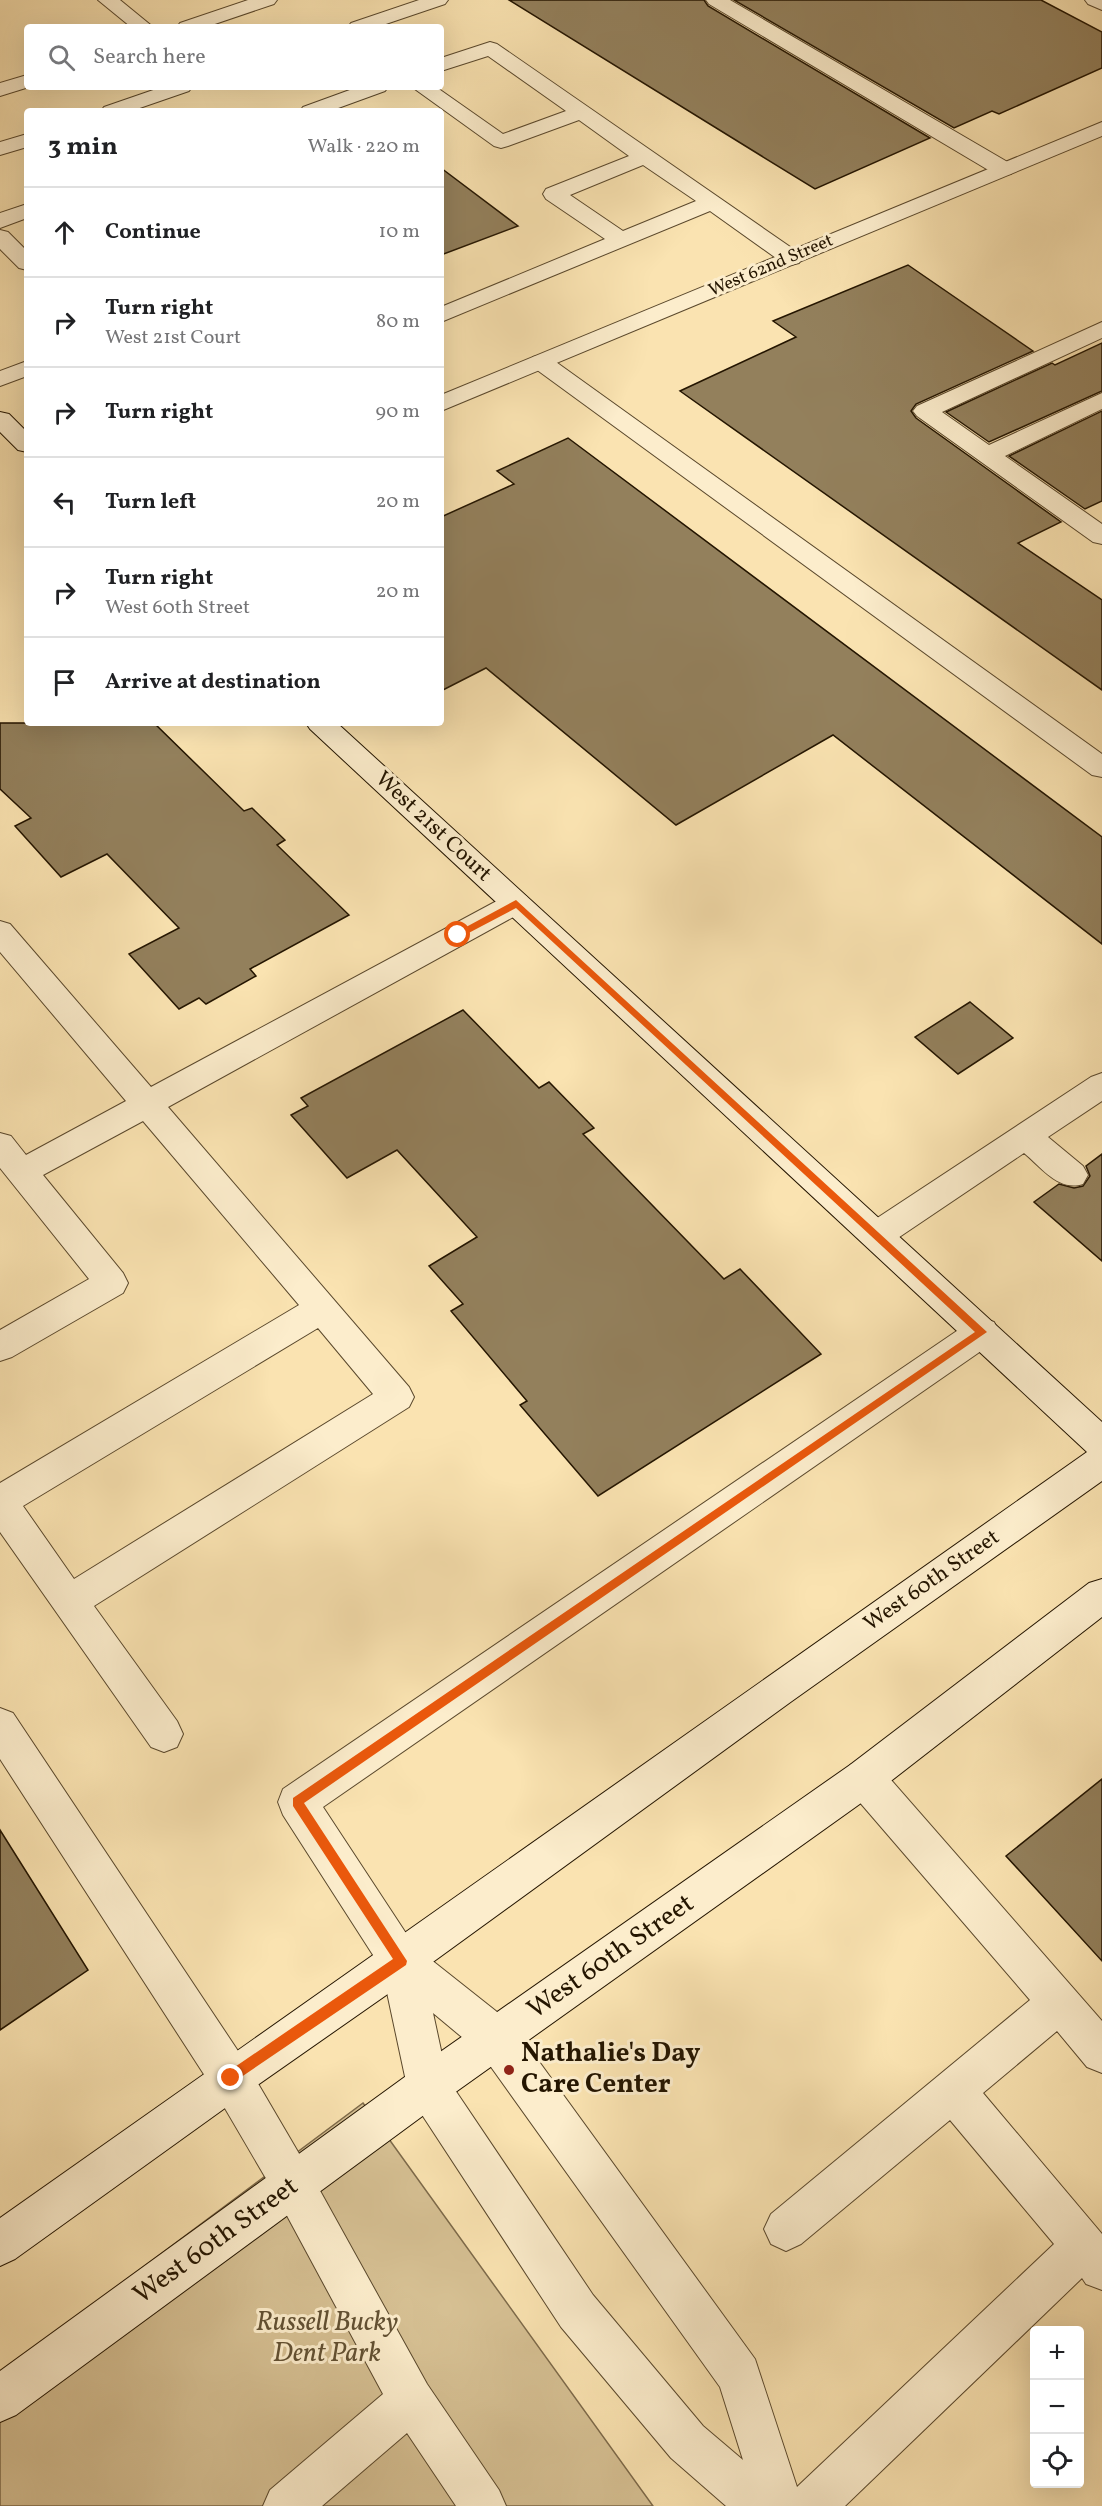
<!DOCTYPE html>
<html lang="en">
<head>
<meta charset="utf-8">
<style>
  body { margin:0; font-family:Vollkorn,serif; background:#f6f6f6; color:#202124 }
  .controls { position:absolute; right:18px; bottom:18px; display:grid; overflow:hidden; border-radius:6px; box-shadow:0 6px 24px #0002 }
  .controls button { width:54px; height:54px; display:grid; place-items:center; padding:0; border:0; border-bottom:2px solid #e0e0e0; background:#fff; color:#202124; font:30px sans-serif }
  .stop { position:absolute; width:18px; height:18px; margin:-14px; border:4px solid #ea580c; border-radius:50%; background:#fff }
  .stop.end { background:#ea580c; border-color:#fff; box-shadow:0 2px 6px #0008 }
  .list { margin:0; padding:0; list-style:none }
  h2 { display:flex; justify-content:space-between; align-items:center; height:78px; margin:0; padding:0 24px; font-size:26px }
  h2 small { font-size:20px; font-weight:400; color:#757577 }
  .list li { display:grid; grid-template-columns:39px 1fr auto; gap:18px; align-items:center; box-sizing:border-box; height:90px; padding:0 24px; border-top:2px solid #e0e0e0 }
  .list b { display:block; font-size:22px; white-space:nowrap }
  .list p { margin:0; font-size:20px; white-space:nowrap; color:#757577 }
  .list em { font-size:20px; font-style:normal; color:#757577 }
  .icon { flex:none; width:33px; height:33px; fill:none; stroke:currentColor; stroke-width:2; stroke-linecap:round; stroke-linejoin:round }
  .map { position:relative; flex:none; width:1102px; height:2506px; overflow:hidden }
  .search { position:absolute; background:#fff; box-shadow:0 6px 24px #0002; left:24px; top:24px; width:420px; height:66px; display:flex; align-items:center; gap:15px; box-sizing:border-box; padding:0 21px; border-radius:6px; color:#757577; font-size:22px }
  .panel { position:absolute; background:#fff; box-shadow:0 6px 24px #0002; left:24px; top:108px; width:420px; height:618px; border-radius:6px }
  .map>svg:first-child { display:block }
</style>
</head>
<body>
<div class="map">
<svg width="1102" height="2506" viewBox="0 0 1102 2506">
  <rect width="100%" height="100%" fill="#fae3b1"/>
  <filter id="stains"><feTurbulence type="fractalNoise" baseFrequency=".00333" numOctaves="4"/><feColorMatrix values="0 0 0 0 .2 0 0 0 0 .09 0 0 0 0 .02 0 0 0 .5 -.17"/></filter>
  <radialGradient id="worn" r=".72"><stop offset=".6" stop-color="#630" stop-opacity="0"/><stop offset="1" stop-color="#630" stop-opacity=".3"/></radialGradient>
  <path fill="#d6c093" stroke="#7d6a4a" stroke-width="1.5" d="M363 2103 653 2506H0V2374Z"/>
  <path fill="#93805c" stroke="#241500" stroke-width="1.5" d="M509 0H704L708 6 930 138 815 189Z
    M734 0H1041L1102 32V68L999 114 992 111 954 128Z
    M441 168 518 226 441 255Z
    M908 265 1033 351 916 404 911 411 916 418 1061 522 1018 543 1102 600V690L680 391 796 337 773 321Z
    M1102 343V391L989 442 946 412 1052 363 1055 365Z
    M1102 411V501L1085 509 1009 456Z
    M568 438 1102 837V944L833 735 676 825 486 668 441 691V517L514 484 497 471Z
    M0 723H154L244 811 252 808 285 840 277 845 349 915 250 969 256 976 206 1004 199 998 179 1009 129 954 179 928 107 854 61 877 15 826 31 818 0 789Z
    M970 1002 1013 1038 958 1074 915 1037Z
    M463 1010 539 1088 549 1082 594 1128 583 1134 724 1279 740 1269 821 1354 598 1496 520 1405 527 1401 451 1311 463 1304 429 1266 477 1237 397 1150 347 1178 291 1115 308 1106 301 1098Z
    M1102 1154V1261L1034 1202 1059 1184 1074 1188 1083 1186 1090 1176 1086 1166Z
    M1102 1779V1961L1006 1856Z
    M0 1830 88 1970 0 2030Z"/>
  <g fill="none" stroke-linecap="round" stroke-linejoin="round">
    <defs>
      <path id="lane" d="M98 0H120L153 27H131Z
        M248 0H277L274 4 206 27H177L180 23Z
        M419 0H448L445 4 377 27H348L351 23Z
        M706 0H730L1011 164 1014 169 1011 174 1003 175 995 174 709 4Z
        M1085 0H1102V10L1088 4Z
        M490 42 497 44 799 253 802 258 799 263 791 265 783 263 710 211 441 322V307L605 239 546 199 543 194 546 189 629 156 579 120 508 146 501 148 494 146 412 87H436L503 134 566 111 488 56 441 71V58ZM643 165 696 201 623 231 570 195Z
        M27 75V87H29L0 96V83Z
        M162 87H192L189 91 131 111H101L104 107Z
        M358 87H388L385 91 330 111H300L303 107Z
        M27 134V147L0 155V142Z
        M27 204V218L0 228V213Z
        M0 230 8 232 27 251V270L19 268 0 249Z
        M1102 322V338L942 412 989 445 1102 393V409L1005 456 1102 524V544L1093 542 917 416 913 411 917 406Z
        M541 355 549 357 1102 754V777L1092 775 533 367 529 362 533 357Z
        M27 361V376L0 386V371Z
        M516 893 526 896 531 903 526 910 168 1107 409 1387 414 1397 409 1407 94 1606 177 1721 183 1734 177 1747 164 1752 151 1747 0 1532V1483L299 1305 143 1121 43 1175 123 1273 128 1283 123 1293 12 1357 0 1361V1330L89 1279 0 1168V1133L11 1136 26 1155 126 1101 0 952V921L10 924 151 1087 506 896ZM318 1328 373 1394 74 1579 23 1506Z
        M1102 1073V1101L1048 1137 1083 1166 1088 1175 1083 1184C1059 1192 1042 1168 1024 1153L889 1244 877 1248 865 1244 861 1235 865 1226 1091 1077Z
        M982 1318 994 1322 999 1332 994 1342 323 1807 415 1947 511 2023 755 2359 797 2487 1054 2244 950 2120 801 2244 786 2251 771 2244 764 2229 771 2214 1030 2000 850 1791 845 1778 850 1765 864 1760 878 1765 1102 2021V2073L1087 2067 1057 2031 983 2093 1102 2234V2290L1086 2284 1082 2278 845 2506H726L671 2458 561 2327 413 2101 407 2086 382 1969 283 1815 278 1802 283 1789 970 1322ZM433 2013 481 2053 720 2387 743 2460 703 2426 593 2295 447 2078Z
        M0 1708 13 1713 246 2063 308 2169 427 2384 499 2490 506 2506H456L407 2433 322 2506H263L270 2490 383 2394 278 2199 216 2093 0 1759Z"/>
      <path id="street" d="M1102 122V136L441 411V395Z"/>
      <path id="secondary" d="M0 412 9 414 27 432V452L18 450 0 432Z
        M306 723H337L1102 1422V1481L792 1701 415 1975 246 2093 15 2259 0 2266V2218L1087 1452 310 729Z
        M1102 1579V1617L878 1791 443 2101 16 2415 0 2422V2371L413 2071 850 1765 1089 1583Z"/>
    </defs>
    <use href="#lane" stroke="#5a482c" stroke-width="2"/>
    <use href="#street" stroke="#5a482c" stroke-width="2"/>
    <use href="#secondary" stroke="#241500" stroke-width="2"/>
    <use href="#lane" fill="#fcedcc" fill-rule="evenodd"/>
    <use href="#street" fill="#fcedcc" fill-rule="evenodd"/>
    <use href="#secondary" fill="#fcedcc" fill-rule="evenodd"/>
  </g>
  <path fill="#ea580c" d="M516 900 987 1332 304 1803 407 1961 406 1965 231 2084 226 2082 225 2078 226 2073 393 1959 293 1806V1798L975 1332 516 908 461 937H455V933Z"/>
  <circle fill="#8f2418" stroke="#fcedcc" stroke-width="2" cx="509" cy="2070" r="6"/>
  <g text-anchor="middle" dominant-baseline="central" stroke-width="6" stroke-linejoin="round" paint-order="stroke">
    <g font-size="18" fill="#241500" stroke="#fcedcc">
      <text transform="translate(771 266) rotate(-23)">West 62nd Street</text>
    </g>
    <g font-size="22" fill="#241500" stroke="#fcedcc">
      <text transform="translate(433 827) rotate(43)">West 21st Court</text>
      <text transform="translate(932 1581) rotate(-35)">West 60th Street</text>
    </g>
    <g font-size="27" fill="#241500" stroke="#fcedcc">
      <text transform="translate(611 1957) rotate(-35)">West 60th Street</text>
      <text transform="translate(216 2241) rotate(-36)">West 60th Street</text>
    </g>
    <g font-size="27" font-weight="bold" fill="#241500" stroke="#fcedcc" text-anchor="start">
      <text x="521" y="2054">Nathalie's Day<tspan x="521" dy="31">Care Center</tspan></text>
    </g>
    <g font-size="27" font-style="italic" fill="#625133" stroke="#fcedcc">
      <text x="327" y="2323">Russell Bucky<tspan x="327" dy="31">Dent Park</tspan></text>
    </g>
  </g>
  <rect width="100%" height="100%" filter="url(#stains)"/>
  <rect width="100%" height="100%" fill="url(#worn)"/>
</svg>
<div class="controls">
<button>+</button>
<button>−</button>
<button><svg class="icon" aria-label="locate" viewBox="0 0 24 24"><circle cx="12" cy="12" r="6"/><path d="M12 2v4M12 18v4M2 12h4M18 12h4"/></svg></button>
</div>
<div class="stop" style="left:458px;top:935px"></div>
<div class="stop end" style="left:231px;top:2078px"></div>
<div class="search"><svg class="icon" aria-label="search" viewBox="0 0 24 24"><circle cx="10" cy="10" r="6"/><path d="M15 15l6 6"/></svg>Search here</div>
<section class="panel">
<h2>3 min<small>Walk · 220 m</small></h2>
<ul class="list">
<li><svg class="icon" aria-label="ahead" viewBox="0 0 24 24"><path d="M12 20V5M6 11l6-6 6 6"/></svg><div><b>Continue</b></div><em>10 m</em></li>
<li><svg class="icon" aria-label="right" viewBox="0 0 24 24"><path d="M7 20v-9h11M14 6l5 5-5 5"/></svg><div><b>Turn right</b><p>West 21st Court</p></div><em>80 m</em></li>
<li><svg class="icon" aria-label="right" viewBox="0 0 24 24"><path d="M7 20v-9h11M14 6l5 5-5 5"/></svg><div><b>Turn right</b></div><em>90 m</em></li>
<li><svg class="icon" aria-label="left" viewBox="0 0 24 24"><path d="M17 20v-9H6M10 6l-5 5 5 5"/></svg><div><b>Turn left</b></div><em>20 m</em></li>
<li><svg class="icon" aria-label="right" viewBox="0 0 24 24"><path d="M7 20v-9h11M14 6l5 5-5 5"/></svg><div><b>Turn right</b><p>West 60th Street</p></div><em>20 m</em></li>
<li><svg class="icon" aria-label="arrive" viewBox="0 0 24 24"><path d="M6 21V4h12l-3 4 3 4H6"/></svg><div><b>Arrive at destination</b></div></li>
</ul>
</section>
</div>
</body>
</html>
